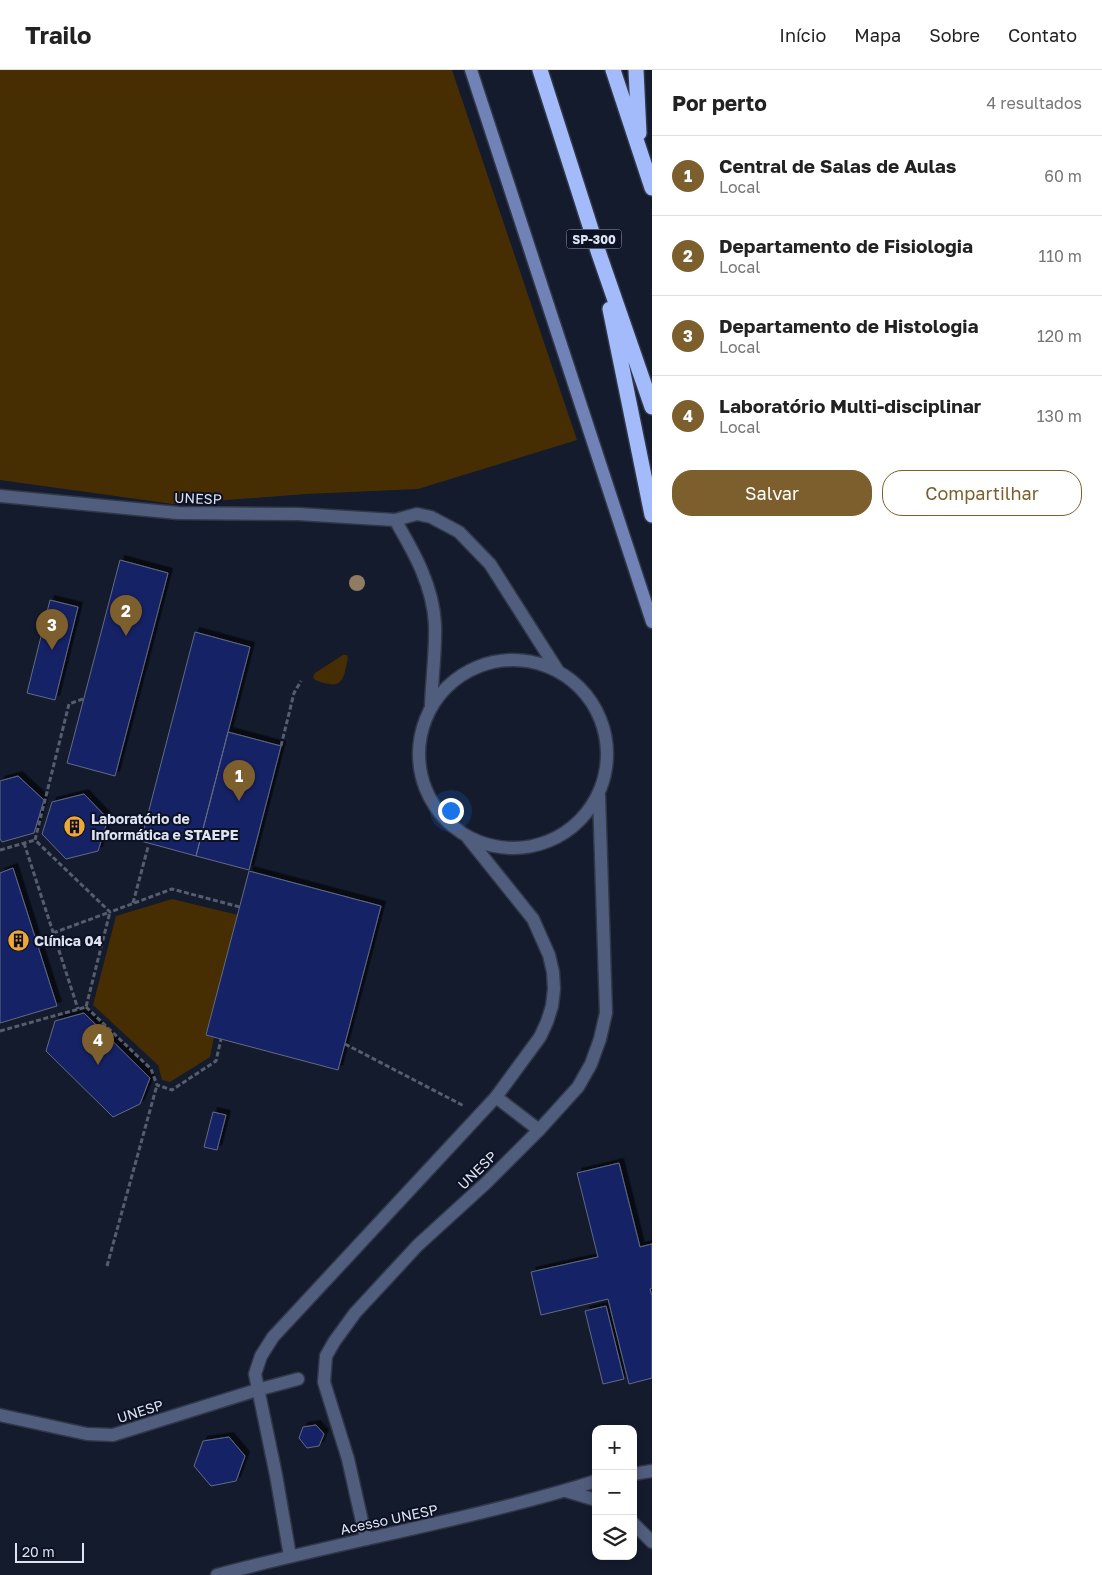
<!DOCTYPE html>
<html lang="pt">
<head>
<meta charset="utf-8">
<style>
  body { margin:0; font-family:"Golos Text",sans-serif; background:#f6f6f6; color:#222 }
  .controls { position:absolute; right:15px; bottom:15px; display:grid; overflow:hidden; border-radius:10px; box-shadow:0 2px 8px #0003 }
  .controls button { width:45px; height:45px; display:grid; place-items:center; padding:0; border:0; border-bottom:1px solid #e0e0e0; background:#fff; color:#222; font:25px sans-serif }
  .scale { position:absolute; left:15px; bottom:12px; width:69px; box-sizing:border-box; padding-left:5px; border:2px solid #dde3f0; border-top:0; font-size:14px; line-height:18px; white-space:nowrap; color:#dde3f0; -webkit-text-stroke:4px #0c1223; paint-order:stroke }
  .you { position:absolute; left:450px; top:740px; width:18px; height:18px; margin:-12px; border:4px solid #fff; border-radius:50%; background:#1a73e8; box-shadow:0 0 0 8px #1a73e833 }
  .badge { display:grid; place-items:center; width:32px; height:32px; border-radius:50%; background:#7c5f2d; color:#fff; font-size:16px; font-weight:700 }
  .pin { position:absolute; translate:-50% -41px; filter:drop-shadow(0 1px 2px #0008) }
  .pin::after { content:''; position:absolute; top:26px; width:18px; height:15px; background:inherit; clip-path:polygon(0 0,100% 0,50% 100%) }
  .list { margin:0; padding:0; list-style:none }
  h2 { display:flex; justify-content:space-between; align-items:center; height:65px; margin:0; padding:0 20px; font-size:21px }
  h2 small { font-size:16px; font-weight:400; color:#767676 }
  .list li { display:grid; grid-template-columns:32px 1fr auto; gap:15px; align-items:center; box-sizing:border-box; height:80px; padding:0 20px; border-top:1px solid #e0e0e0 }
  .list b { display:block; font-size:19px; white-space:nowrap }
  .list p { margin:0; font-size:16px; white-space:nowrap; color:#767676 }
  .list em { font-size:16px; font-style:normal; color:#767676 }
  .actions { display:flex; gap:10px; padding:15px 20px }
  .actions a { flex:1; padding:11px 0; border:1px solid #7c5f2d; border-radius:20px; text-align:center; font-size:18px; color:#7c5f2d }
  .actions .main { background:#7c5f2d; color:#fff }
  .icon { flex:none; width:28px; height:28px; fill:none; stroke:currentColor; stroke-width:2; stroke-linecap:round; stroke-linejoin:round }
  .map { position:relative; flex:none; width:652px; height:1505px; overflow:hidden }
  header { display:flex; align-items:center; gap:30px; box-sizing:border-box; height:70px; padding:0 25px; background:#fff; border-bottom:1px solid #e0e0e0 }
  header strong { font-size:24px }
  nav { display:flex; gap:28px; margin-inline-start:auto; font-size:18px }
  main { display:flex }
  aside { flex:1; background:#fff }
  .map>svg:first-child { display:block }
</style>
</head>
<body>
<header>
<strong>Trailo</strong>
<nav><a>Início</a><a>Mapa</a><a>Sobre</a><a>Contato</a></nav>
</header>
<main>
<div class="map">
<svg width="652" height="1505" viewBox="0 0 652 1505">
  <defs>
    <filter id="shadow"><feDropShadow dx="4.5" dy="-4.5" stdDeviation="0" flood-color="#0009"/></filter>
  </defs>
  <rect width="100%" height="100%" fill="#141b2d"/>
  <path fill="#472e02" d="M0 0H452L577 370 418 419 306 424 173 434 0 410Z
    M343 585H347L348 588C343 613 342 620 315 610L313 607 315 603Z
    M172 829 238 845 210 987 170 1012 162 1010 158 995 93 935 116 846Z"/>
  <path fill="#152266" stroke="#636b82" filter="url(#shadow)" d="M120 490 168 503 115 706 67 693Z
    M50 530 78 537 55 630 27 623Z
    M195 562 250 577 196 786 141 771Z
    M228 662 281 676 249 800 196 786Z
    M18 706 44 730 34 763 2 772 0 769V711Z
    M84 724 108 749 98 781 66 789 42 764 52 732Z
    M13 798 57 936 0 953V803Z
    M249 801 381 836 338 1000 206 965Z
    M84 943 150 1008 140 1034 113 1047 46 981 55 951Z
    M213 1042 226 1045 217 1080 204 1077Z
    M619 1093 640 1177 652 1174V1218L650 1219 652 1226V1308L629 1314 608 1229 541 1245 531 1202 598 1187 577 1103Z
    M606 1236 624 1309 603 1314 585 1241Z
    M316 1355 324 1364 319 1376 307 1378 299 1368 303 1357Z
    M229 1367 245 1386 236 1411 211 1416 194 1396 203 1371Z"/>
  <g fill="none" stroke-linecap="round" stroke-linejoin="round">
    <defs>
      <path id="service" d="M0 426 178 443 298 444 395 450 417 444 431 447 459 462 490 494 558 601
        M395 450C414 482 433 516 435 554 436 580 432 608 431 635
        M419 684a94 94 0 1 1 188 0a94 94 0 1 1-188 0Z
        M0 1345 87 1364 113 1365 257 1320 298 1309
        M366 1469 348 1389 324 1312 326 1286 334 1272 355 1243 418 1175 486 1113 539 1060 578 1017 591 994 600 969 606 943 599 725
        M290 1486 276 1405 255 1304 261 1286 273 1267 496 1027 540 967 547 952 552 936 554 919 553 902 549 885 533 849 468 768"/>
      <path id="minor" d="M496 1027 539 1060
        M633 1404 652 1401
        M566 1421 596 1430
        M633 1453 652 1472
        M217 1505C343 1471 472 1450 596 1411"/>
      <path id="secondary" d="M471 0 652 552"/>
      <path id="motorway" d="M540 0 598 181 652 337
        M613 0 652 118
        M636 0 639 63
        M610 239 652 445"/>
    </defs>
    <use href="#service" stroke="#303748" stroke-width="15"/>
    <use href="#minor" stroke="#303748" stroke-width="15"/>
    <use href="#secondary" stroke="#303748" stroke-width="15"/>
    <use href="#motorway" stroke="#303748" stroke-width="18"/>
    <path stroke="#565d6d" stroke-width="3" stroke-dasharray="5 2.5" stroke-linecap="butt" d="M83 629 69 634 35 770 110 842 172 819 240 837
      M281 676 294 623 301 611
      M24 773 78 939
      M0 780 35 770
      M133 833 148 777
      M53 863 110 842
      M86 937 151 999 157 1015 172 1020 216 991 221 969
      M0 961 86 937 110 842
      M345 974 464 1036
      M107 1196 157 1015"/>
    <use href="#service" stroke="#515d7d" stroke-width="12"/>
    <use href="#minor" stroke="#515d7d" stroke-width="12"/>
    <use href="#secondary" stroke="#7082b6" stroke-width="12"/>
    <use href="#motorway" stroke="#a3bafb" stroke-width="15"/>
  </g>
  <circle fill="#907c63" cx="357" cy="513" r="8"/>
  <defs>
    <symbol id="building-disc" viewBox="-11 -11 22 22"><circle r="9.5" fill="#eba93a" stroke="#0c1223"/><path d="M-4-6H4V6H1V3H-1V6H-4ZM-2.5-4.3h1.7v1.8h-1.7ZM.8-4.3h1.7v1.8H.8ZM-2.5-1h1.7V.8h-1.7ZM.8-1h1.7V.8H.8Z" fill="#111"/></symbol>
  </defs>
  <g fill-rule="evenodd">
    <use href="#building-disc" x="62" y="744" width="25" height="25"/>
    <use href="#building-disc" x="6" y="858" width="25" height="25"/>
  </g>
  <g text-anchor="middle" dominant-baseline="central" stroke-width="4" stroke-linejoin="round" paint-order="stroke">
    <rect fill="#0c1223" stroke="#9ea4b2" stroke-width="1" x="566.5" y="159.5" width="55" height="19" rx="4"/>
    <g font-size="12" font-weight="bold" fill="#dde3f0">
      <text x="594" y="169">SP-300</text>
    </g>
    <g font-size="14" fill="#dde3f0" stroke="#0c1223">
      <text transform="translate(198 428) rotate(2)">UNESP</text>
      <text transform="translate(477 1100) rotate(-44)">UNESP</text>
      <text transform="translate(140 1341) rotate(-17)">UNESP</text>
      <text transform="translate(389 1449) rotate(-12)">Acesso UNESP</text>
    </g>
    <g font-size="14" font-weight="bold" fill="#dde3f0" stroke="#0c1223" text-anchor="start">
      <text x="91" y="748">Laboratório de<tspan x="91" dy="16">Informática e STAEPE</tspan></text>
      <text x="34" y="870">Clínica 04</text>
    </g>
  </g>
</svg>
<div class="controls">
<button>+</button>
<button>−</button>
<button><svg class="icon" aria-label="layers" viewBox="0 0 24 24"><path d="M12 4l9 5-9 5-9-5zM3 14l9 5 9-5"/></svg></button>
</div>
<div class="scale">20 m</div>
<div class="you"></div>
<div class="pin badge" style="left:239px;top:731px">1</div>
<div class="pin badge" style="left:126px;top:566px">2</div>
<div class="pin badge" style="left:52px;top:580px">3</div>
<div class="pin badge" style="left:98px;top:995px">4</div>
</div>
<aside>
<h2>Por perto<small>4 resultados</small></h2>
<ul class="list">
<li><span class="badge">1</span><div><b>Central de Salas de Aulas</b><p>Local</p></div><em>60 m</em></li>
<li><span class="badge">2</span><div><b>Departamento de Fisiologia</b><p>Local</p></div><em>110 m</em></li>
<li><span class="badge">3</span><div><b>Departamento de Histologia</b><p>Local</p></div><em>120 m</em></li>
<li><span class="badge">4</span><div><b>Laboratório Multi-disciplinar</b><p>Local</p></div><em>130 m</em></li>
</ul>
<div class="actions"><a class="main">Salvar</a><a>Compartilhar</a></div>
</aside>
</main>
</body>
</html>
